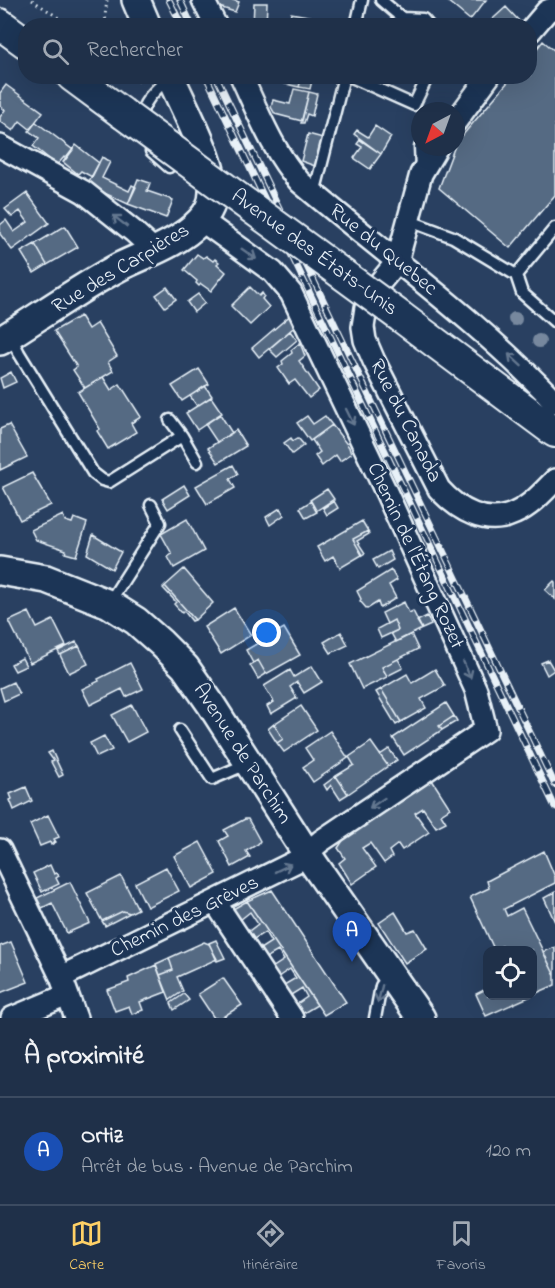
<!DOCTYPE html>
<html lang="fr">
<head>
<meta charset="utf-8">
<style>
  body { margin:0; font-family:"Indie Flower",sans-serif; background:#2c3c53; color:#f1f3f6 }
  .controls { position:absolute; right:18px; bottom:18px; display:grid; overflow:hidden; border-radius:12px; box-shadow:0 6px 24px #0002 }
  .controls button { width:54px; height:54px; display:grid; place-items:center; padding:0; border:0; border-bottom:2px solid #3c4b61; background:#1f3049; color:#f1f3f6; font:30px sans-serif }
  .compass { position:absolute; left:411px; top:102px; width:54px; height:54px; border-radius:50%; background:#1f3049; box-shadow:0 6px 24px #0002; rotate:221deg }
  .you { position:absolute; left:267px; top:633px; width:21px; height:21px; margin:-15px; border:4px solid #fff; border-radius:50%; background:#1a73e8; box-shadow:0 0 0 9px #1a73e833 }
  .badge { display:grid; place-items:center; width:39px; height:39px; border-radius:50%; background:#ffd166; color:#fff; font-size:20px; font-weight:700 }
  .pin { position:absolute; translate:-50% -50px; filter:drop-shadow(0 2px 3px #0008) }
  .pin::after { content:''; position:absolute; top:32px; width:21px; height:18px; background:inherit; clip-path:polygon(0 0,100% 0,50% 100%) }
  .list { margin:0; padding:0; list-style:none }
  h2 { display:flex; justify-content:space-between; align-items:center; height:78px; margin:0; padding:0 24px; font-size:26px }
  h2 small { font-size:20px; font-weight:400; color:#a1a9b4 }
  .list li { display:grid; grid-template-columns:39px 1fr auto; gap:18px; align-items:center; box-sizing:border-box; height:108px; padding:0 24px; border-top:2px solid #3c4b61 }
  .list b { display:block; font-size:22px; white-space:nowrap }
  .list p { margin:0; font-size:20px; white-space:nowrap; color:#a1a9b4 }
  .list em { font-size:20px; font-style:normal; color:#a1a9b4 }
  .icon { flex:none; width:33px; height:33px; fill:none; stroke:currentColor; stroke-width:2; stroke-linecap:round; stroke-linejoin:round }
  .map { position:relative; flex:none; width:555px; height:1018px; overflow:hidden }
  .search { position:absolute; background:#1f3049; box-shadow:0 6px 24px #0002; left:18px; right:18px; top:18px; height:66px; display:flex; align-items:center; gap:15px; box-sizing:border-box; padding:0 21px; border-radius:24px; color:#a1a9b4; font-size:22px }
  .sheet { height:186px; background:#1f3049 }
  nav { display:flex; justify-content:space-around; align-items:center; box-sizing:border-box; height:84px; border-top:2px solid #3c4b61; background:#1f3049; font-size:16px; color:#a1a9b4 }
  nav a { display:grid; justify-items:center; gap:3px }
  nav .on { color:#ffd166 }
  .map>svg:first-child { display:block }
</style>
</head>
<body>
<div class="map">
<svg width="555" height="1018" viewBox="0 0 555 1018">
  <rect width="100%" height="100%" fill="#294061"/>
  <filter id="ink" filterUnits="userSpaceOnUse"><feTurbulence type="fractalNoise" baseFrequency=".0167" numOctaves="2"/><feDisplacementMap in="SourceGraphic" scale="12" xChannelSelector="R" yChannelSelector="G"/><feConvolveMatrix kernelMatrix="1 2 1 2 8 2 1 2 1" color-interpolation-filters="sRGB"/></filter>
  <g filter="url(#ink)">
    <path fill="#556a83" stroke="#e8f1f8" stroke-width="1.5" d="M215 0H233L239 2 235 12 219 7Z
      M446 0H486L470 20Z
      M254 3H267L266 26H253Z
      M506 7 521 23 518 26H485Z
      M291 13 314 17 312 26H288Z
      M543 41 555 51V195L510 248 439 188 456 143 513 76H530V57Z
      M278 76H302L299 87 277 82Z
      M302 76H313L310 89 299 87Z
      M6 85 43 112 30 129 20 121 13 131 0 121V117L5 110 0 106V93Z
      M294 89 309 92 302 121 275 114 271 107 273 100 290 104Z
      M309 92 317 94 312 116 307 114 304 123H301Z
      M36 122 73 150 66 159 64 157 57 165 33 146 39 138 29 131Z
      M375 126 391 137 381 154 354 134 357 130 368 137Z
      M308 134 323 138 315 166 301 161Z
      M360 140 381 154 370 169 354 158 362 147 357 144Z
      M76 145 99 163 92 177 81 171 78 174 63 162Z
      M102 157 110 162 102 178 129 191 132 185 136 187 128 204 87 185Z
      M138 179 150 183 147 191 173 200 166 218 128 204Z
      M27 193 49 223 12 250 0 234V225L6 220 14 232 28 222 20 211 12 217 5 209Z
      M65 226 78 247 47 265 35 244Z
      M35 244 47 265 34 273 21 252Z
      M197 254 203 258 206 256 213 261 215 259 219 262 217 264 226 272 211 291 201 284 199 286 196 283 197 281 184 270Z
      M167 287 176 299 165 307 156 295Z
      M250 287 259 296 262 293 264 296 262 299 269 307 250 325 231 306Z
      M198 294 205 303 194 312 187 302Z
      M293 313 299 323 259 357 252 348Z
      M80 316 88 329 97 323 117 356 108 362 113 371 85 388 73 370 77 367 54 331Z
      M290 331 297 340 277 357 269 349Z
      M300 343 305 356 299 361 319 390 309 398 295 380 289 384 278 368 283 364 282 361 292 353 291 350Z
      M199 369 209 384 182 401 172 386Z
      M11 372 16 382 3 388 0 378Z
      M103 377 111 390 120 384 141 417 131 423 136 432 108 449 97 431 100 429 78 392Z
      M205 386 212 396 197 406 190 396Z
      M211 397 222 413 197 430 186 413Z
      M220 414 232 433 217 442 205 424Z
      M307 416 313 424 325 416 332 425 310 441 297 423Z
      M9 425 27 457 0 470V429Z
      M332 425 349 447 351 454 340 461 336 455 322 466 315 456 320 452 312 440Z
      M236 430 246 446 218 463 208 448Z
      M291 438 293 441 298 438 304 445 292 454 284 443Z
      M233 465 238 474 230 479 235 488 207 504 196 486Z
      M32 473 51 505 20 520 3 487Z
      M184 485 190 495 168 509 162 499Z
      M327 489 334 499 316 511 310 500Z
      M311 501 317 512 306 518 300 508Z
      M334 501 338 508 327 515 323 508Z
      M280 508 284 515 270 525 266 517Z
      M63 515 65 521 72 523 74 518 87 523 76 556 65 553 66 550 36 540 31 530Z
      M187 519 204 551 174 568 168 557 172 554 161 534Z
      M362 521 368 531 353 539 362 555 340 568 333 556 325 561 317 547Z
      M368 531 369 534 357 541 365 553 362 555 353 539Z
      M93 535 121 552 112 569 87 554Z
      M389 551 393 560 378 569 373 560Z
      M184 569 213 603 195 620 165 586Z
      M391 570 397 580 389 585 396 598 380 608 378 602 367 609 360 601 361 599 357 591Z
      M554 581 555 582V599L545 590Z
      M165 586 195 620 192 621 184 611 182 613 174 604 176 602 163 588Z
      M404 602 409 613 413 611 422 629 396 642 391 633 398 630 394 620 387 624 382 613Z
      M234 608 251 635 221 654 204 627Z
      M29 612 37 628 53 620 66 646 30 663 9 621Z
      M427 616 431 625 422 629 417 621Z
      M394 620 398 630 381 638 377 629Z
      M284 628 300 655 266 674 258 660 253 663 246 650Z
      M341 632 348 645 331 653 324 642Z
      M411 634 418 649 382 667 387 677 362 689 350 664Z
      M76 642 79 646 60 655 58 651Z
      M79 646 88 664 69 673 60 655Z
      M22 658 26 666 15 671 11 664Z
      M398 659 403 668 387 676 382 667Z
      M258 660 266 674 258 679 250 665Z
      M548 660 554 670 547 675 541 663Z
      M130 663 143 689 126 697 122 689 90 705 82 689 99 681 98 679Z
      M312 666 322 682 304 693 297 682 290 687 297 698 271 714 267 706 274 702 264 686 290 670 294 677Z
      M435 669 445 686 421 699 426 708 401 722 381 689 407 674 412 683Z
      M13 682 19 694 4 701 0 688Z
      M381 689 401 722 396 725 376 692Z
      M446 703 454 716 439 726 442 730 404 755 393 738Z
      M132 705 146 732 127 742 112 715Z
      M301 706 317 730 284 752 277 743 283 739 274 724Z
      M454 716 457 721 442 730 439 726Z
      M274 724 283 739 277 743 268 729Z
      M330 731 348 758 313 782 303 767 313 760 305 748Z
      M104 736 112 750 97 757 90 743Z
      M371 742 388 766 348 794 336 776 354 765 349 757Z
      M389 749 397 760 388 766 380 755Z
      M52 751 63 775 59 777 51 762 54 761 48 753Z
      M336 776 348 794 340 799 331 785 327 790 324 785Z
      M432 780 450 808 441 814 446 822 436 827 423 808 415 813 429 832 402 850 398 844 389 851 392 857 384 863 370 843 362 848 376 867 352 884 339 863 345 858 338 848 344 839Z
      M26 787 32 801 14 810 10 800 12 799 10 794Z
      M48 815 59 837 54 839 56 842 51 845 50 842 40 846 30 824Z
      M245 819H248L260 841 258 844 246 851 250 857 232 867 219 841 228 836 224 830Z
      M200 842 217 874 191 888 174 856Z
      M544 851 555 877V883L504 909 507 916 522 908 555 976V985L532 995V950H504L502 946 494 949 470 897 489 888 487 881Z
      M50 865 54 874 57 873 59 876 56 878 59 884 42 892 33 873Z
      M166 867 179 891 147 907 135 883Z
      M121 876 138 909 130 913 123 911 102 921 87 893Z
      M70 882 90 923 67 933 52 903 42 908 37 898Z
      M272 890 346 1002 324 1015 247 901Z
      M555 892V922L544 898Z
      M247 901 317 1005 302 1014 297 1004 307 997 302 988 291 995 284 985 296 978 290 969 278 977 272 968 284 960 278 951 266 958 260 949 271 942 265 932 254 939 249 931 258 924 250 912 240 920 233 909Z
      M123 911 130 913 105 926 102 921Z
      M395 912 407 932 415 929 427 949 405 963 379 923Z
      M216 940 225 958 217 961 209 943Z
      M11 942 28 982 0 993V946Z
      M204 942 209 944 217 959 177 977 183 991 170 1000 160 975 173 970 169 958Z
      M555 947V976L543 952Z
      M169 958 173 970 160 975 156 964Z
      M156 965 166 992 140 1002 143 1010 132 1014 129 1006 115 1011 107 990 129 982 128 978Z
      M223 978 242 1005 221 1018H214L198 994Z
      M488 988V996H531L486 1016 476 994Z
      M184 994 189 1000 174 1010 171 1003Z"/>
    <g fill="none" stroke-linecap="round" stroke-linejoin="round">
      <defs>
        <path id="service" d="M381 0 402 18 423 19 429 26
          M356 26 362 0
          M349 76 414 105 428 76
          M140 123C140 103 156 89 170 77
          M420 147 421 168
          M151 151 169 167
          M314 194 344 76
          M407 220 453 237 516 275 522 293 555 322
          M516 275 555 228
          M10 335 19 353 93 473 102 480 109 482 182 436 170 420
          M182 436 197 462
          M109 603 160 523 151 505
          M180 730 212 779 249 763
          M375 1018 381 986 389 975"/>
        <path id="minor" d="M203 0 216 26
          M530 31 547 11 555 8
          M241 76C258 112 273 152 300 182 386 255 478 320 555 402
          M456 121 489 76
          M0 146 84 192 133 231 155 251
          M437 147 421 174 397 262 377 286 366 308 363 327 365 340 374 361 439 489C458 510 486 527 515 513 531 506 543 492 555 480
          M0 850 61 977 76 1018
          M215 902 292 1018
          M61 977 297 861 321 841 486 730 476 690 387 494 291 293 273 272 201 220
          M12 1018 67 995"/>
        <path id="tertiary" d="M136 0 147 26
          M0 341C39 317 81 287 121 266 148 253 179 243 200 221 208 213 213 203 213 192 215 164 182 104 170 76
          M0 571 46 579 109 604 136 621 161 643 185 667 210 703 307 854 421 1018"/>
        <path id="secondary" d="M0 24 26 43
          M72 76 122 113
          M401 317 555 432"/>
      </defs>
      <use href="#service" stroke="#e8f1f8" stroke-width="15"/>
      <use href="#minor" stroke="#e8f1f8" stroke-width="26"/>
      <use href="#tertiary" stroke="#e8f1f8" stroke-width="32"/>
      <use href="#secondary" stroke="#e8f1f8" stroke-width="34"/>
      <path stroke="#e8f1f8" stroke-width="3" stroke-dasharray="1.5 4.5" stroke-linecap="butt" d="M32 0 71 26
        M107 0 105 16 107 26
        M134 76 142 85"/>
      <use href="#service" stroke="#1d3557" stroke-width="10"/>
      <use href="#minor" stroke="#1d3557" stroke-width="21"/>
      <use href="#tertiary" stroke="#1d3557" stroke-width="27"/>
      <use href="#secondary" stroke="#1d3557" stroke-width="30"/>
      <defs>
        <path id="rail" d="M169 0 182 26
          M180 0 192 26
          M206 76 555 807
          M216 76 555 785"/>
      </defs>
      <use href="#rail" stroke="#e8f1f8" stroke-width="7"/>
      <use href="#rail" stroke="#1d3557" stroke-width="4.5" stroke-dasharray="14" stroke-linecap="butt"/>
      <defs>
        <path id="secondary-bridge" d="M122 113 401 317"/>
      </defs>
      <use href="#secondary-bridge" stroke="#e8f1f8" stroke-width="34" stroke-linecap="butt"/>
      <use href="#secondary-bridge" stroke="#1d3557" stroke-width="30"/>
    </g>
    <g fill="#77889e">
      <circle cx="515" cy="319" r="7"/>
      <circle cx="539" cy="341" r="7"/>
    </g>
    <defs><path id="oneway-shaft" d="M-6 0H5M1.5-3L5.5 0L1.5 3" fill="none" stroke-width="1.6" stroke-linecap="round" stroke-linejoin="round" transform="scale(1.5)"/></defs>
    <g stroke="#64778f">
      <use href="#oneway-shaft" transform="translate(120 221) rotate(-142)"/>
      <use href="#oneway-shaft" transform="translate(249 254) rotate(35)"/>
      <use href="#oneway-shaft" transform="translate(515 360) rotate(-137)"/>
      <use href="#oneway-shaft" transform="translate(350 417) rotate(64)"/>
      <use href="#oneway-shaft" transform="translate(467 670) rotate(66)"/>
      <use href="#oneway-shaft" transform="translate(377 803) rotate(146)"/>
      <use href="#oneway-shaft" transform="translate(283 868) rotate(-26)"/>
      <use href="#oneway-shaft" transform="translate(380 994) rotate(104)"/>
    </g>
  </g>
  <g text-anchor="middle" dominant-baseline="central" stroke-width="6" stroke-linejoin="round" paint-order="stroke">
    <g font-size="21" fill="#e8f1f8" stroke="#1d3557">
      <text transform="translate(383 250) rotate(39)">Rue du Quebec</text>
      <text transform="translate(314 253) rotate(36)">Avenue des États-Unis</text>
      <text transform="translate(121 269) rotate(-31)">Rue des Carpières</text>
      <text transform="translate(405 421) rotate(63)">Rue du Canada</text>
      <text transform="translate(415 556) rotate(65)">Chemin de l'Étang Rozet</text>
      <text transform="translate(242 754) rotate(57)">Avenue de Parchim</text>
      <text transform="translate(185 917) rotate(-26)">Chemin des Grèves</text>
    </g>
  </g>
</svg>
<div class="controls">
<button><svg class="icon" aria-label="locate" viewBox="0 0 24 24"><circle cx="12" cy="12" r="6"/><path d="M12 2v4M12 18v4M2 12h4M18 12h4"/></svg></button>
</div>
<svg class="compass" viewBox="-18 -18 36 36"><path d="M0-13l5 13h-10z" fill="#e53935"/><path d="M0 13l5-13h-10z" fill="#a1a9b4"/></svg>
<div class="you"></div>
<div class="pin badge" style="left:352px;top:962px;background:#1a4fb4">A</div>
<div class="search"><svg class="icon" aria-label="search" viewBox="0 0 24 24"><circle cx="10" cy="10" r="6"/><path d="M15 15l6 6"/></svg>Rechercher</div>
</div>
<section class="sheet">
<h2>À proximité<small></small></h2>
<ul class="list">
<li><span class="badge" style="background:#1a4fb4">A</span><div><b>Ortiz</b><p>Arrêt de bus · Avenue de Parchim</p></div><em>120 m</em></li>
</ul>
</section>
<nav>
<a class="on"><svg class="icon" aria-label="map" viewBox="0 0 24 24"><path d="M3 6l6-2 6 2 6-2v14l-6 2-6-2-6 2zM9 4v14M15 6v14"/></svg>Carte</a>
<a><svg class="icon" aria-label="directions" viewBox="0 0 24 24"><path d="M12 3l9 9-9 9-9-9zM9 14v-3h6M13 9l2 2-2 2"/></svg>Itinéraire</a>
<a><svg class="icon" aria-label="saved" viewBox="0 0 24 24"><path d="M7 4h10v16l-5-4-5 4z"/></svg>Favoris</a>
</nav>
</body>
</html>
